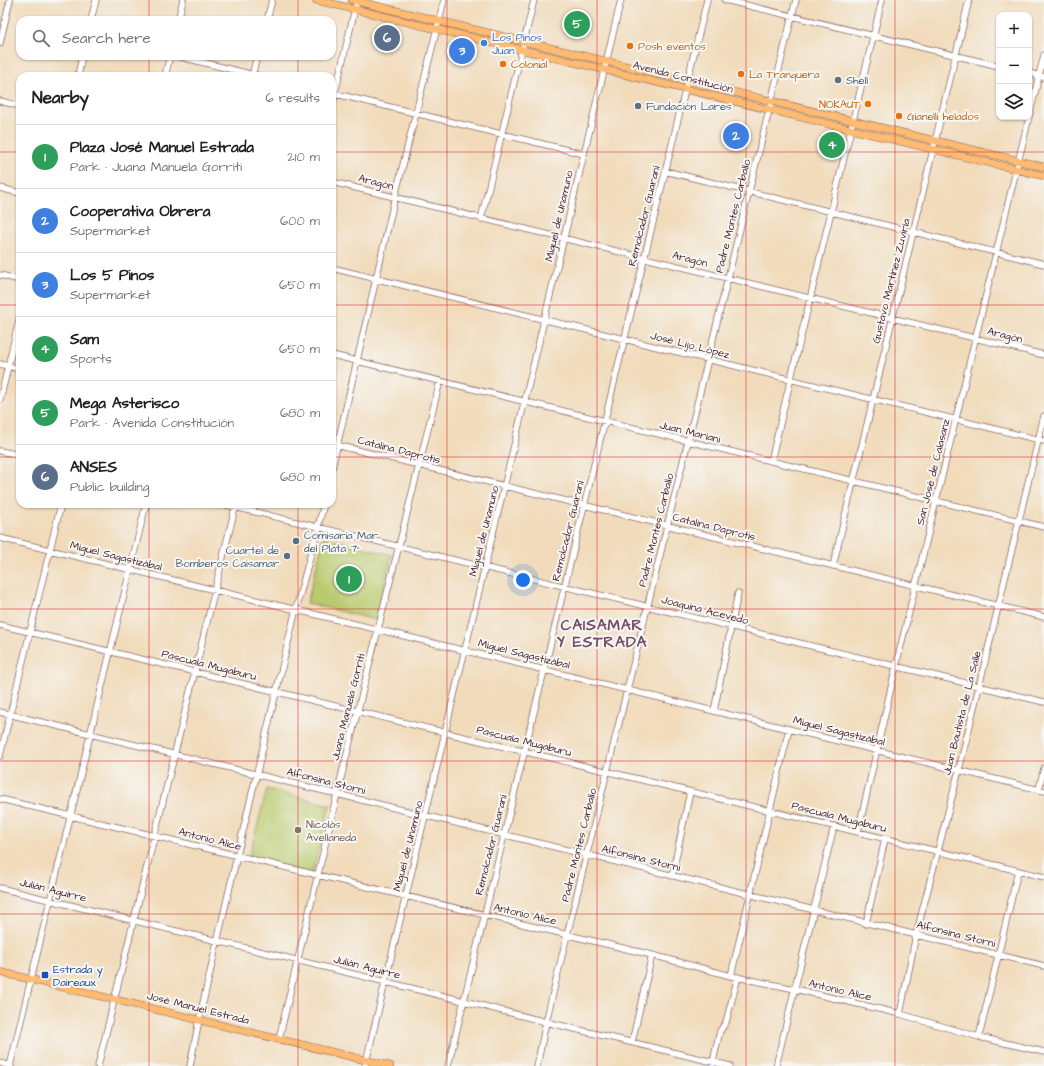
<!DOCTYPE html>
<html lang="en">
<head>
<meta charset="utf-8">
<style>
  body { margin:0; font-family:"Architects Daughter",sans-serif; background:#f2f2f2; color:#202124 }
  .controls { position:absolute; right:12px; top:12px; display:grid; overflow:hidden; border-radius:8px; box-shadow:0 1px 3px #0004 }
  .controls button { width:36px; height:36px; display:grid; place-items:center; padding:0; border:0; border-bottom:1px solid #e0e0e0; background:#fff; color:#202124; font:20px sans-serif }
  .you { position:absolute; left:523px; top:580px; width:14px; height:14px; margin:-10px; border:3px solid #fff; border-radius:50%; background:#1a73e8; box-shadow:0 0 0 6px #1a73e833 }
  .badge { display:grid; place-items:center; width:26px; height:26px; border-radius:50%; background:#d93025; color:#fff; font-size:13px; font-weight:700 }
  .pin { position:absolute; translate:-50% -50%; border:2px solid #fff; box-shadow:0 1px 4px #0006 }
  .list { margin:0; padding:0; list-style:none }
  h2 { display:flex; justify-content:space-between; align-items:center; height:52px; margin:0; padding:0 16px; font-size:17px }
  h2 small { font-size:13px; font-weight:400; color:#757577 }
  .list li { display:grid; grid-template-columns:26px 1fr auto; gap:12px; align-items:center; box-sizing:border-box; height:64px; padding:0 16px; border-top:1px solid #e0e0e0 }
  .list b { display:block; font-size:15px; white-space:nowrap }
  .list p { margin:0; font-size:13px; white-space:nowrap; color:#757577 }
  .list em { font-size:13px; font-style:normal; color:#757577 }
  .icon { flex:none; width:22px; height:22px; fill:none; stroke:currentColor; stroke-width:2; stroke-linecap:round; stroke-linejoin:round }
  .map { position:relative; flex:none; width:1044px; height:1066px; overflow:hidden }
  .search { position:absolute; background:#fff; box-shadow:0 1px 3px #0004; left:16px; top:16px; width:320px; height:44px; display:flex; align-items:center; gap:10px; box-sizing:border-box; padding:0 14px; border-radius:12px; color:#757577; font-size:15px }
  .panel { position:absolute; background:#fff; box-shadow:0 1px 3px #0004; left:16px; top:72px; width:320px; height:436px; border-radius:12px }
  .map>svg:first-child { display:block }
</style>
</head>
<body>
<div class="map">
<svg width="1044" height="1066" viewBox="0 0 1044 1066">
  <rect width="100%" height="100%" fill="#f6f6f2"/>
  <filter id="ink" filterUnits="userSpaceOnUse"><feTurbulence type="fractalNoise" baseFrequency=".025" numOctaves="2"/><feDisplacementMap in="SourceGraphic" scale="8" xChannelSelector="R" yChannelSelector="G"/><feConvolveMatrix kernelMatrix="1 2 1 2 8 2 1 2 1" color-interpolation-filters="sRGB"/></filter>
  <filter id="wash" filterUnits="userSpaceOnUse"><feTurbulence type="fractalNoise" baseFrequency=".012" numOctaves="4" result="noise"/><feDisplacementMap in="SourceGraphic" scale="16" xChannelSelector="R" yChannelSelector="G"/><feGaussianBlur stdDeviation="0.9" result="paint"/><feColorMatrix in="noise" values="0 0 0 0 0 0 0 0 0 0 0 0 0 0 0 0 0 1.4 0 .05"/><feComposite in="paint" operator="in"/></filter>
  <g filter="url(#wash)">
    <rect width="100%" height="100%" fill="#f1dbbb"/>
    <path fill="#b9ca6d" stroke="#82744c" d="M324 537 392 555 375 620 307 603Z
      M267 789 330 805 312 874 249 857Z"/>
  </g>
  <g filter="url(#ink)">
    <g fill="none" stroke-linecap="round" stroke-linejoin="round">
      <defs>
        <path id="minor" d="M725 0 999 66
          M91 20 96 0
          M178 20 183 0
          M267 20 272 0
          M0 43 10 0
          M177 56 258 76
          M1029 73 1044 77
          M78 76 82 56
          M165 76 170 56
          M252 76 257 56
          M332 93 584 154
          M0 101 20 106
          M332 106 357 0
          M1029 117 1044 55
          M665 171 1044 264
          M332 182 1044 355
          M0 188 20 193
          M481 219 534 0
          M332 268 1044 441
          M0 275 20 280
          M332 355 1044 527
          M0 364 20 369
          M0 400 20 316
          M332 444 1044 617
          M0 451 20 455
          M771 461 882 0
          M332 468 395 197 444 0
          M222 504 1044 702
          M0 538 1044 791
          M833 566 969 0
          M0 625 1044 877
          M714 711 738 593
          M0 712 1044 966
          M0 756 61 504
          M1039 789 1044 768
          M0 799 652 955 731 976 795 989 900 1014 979 1037 1044 1052
          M858 832 896 666 1029 117
          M672 876 690 792
          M0 888 464 1001 546 1022 730 1066
          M866 924 885 839
          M731 976 789 729
          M900 1014 916 935 959 770 1044 416
          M979 1037 1018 871
          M279 1039 337 794 440 381
          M632 1042 652 955
          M0 1063 11 1066
          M10 1066 146 504
          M98 1066 236 504
          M190 1066 199 1020 237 856 296 609 324 504
          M365 1066 621 0
          M448 1066 707 0
          M537 1066 546 1022 567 935 796 0
          M712 1066 720 1031 726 1022 738 977
          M776 1066 834 826"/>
        <path id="major" d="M316 0 1044 176
          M352 0 1044 167
          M0 972 390 1066"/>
      </defs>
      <use href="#minor" stroke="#84615d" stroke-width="7"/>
      <use href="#major" stroke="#84615d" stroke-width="8"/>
      <use href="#minor" stroke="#fff" stroke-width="5.5"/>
      <use href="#major" stroke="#febb71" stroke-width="7"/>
    </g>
  </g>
  <path fill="none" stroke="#d62828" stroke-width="1" stroke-opacity="0.55" d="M149 0V20M298 0V20M447 0V1066M597 0V1066M746 0V1066M895 0V1066M149 56V76M298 56V76M0 152H20M332 152H1044M0 305H20M332 305H1044M0 457H20M332 457H1044M149 504V1066M298 504V1066M0 609H1044M0 761H1044M0 914H1044"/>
  <circle fill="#3f7fe0" stroke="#f6f6f2" stroke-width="1.5" cx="484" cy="43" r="4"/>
  <g fill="#e8710a" stroke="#f6f6f2" stroke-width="1.5">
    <circle cx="630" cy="46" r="4"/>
    <circle cx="503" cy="64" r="4"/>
    <circle cx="741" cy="74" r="4"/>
    <circle cx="868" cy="104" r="4"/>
    <circle cx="899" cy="116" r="4"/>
  </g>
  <g fill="#5c6f8a" stroke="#f6f6f2" stroke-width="1.5">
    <circle cx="838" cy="80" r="4"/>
    <circle cx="638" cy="106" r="4"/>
    <circle cx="296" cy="541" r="4"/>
    <circle cx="287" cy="556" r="4"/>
  </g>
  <circle fill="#8d6e63" stroke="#f6f6f2" stroke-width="1.5" cx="298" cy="830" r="4"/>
  <rect fill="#1a4fb4" stroke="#f6f6f2" stroke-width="1.5" x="41" y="971" width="8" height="8" rx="2"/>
  <g text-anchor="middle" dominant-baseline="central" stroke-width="4" stroke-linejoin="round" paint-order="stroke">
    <g font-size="11" fill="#366cbe" stroke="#f6f6f2" text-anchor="start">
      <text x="492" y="37">Los Pinos<tspan x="492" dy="13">Juan</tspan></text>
    </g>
    <g font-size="11" fill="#c56008" stroke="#f6f6f2" text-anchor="start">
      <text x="638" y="46">Posh eventos</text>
      <text x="511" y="64">Colonial</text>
      <text x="749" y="74">La Tranquera</text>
      <text x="860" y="104" text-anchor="end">NOKAUT</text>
      <text x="907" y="116">Gianelli helados</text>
    </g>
    <g font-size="11" fill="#4a1f2b" stroke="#f6f6f2">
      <text transform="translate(683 77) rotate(14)">Avenida Constitución</text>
      <text transform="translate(376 182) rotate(14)">Aragón</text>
      <text transform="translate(559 216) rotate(-77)">Miguel de Unamuno</text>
      <text transform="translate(644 216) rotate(-76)">Remolcador Guaraní</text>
      <text transform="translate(733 216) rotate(-76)">Padre Montes Carballo</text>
      <text transform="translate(690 259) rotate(14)">Aragón</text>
      <text transform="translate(891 281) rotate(-76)">Gustavo Martínez Zuviría</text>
      <text transform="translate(1005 335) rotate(14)">Aragón</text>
      <text transform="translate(690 345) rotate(14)">José Lijo López</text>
      <text transform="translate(690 432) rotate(14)">Juan Mariani</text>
      <text transform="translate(399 450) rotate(14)">Catalina Daprotis</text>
      <text transform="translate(933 472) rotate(-76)">San José de Calasanz</text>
      <text transform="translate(714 527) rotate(14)">Catalina Daprotis</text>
      <text transform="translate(656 530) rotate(-76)">Padre Montes Carballo</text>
      <text transform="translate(484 531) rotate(-76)">Miguel de Unamuno</text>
      <text transform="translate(568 531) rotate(-76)">Remolcador Guaraní</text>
      <text transform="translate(116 556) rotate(14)">Miguel Sagastizábal</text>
      <text transform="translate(705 610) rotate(14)">Joaquina Acevedo</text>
      <text transform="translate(524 654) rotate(14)">Miguel Sagastizábal</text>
      <text transform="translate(209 665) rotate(14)">Pascuala Mugaburu</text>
      <text transform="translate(348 707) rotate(-76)">Juana Manuela Gorriti</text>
      <text transform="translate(962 713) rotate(-76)">Juan Bautista de La Salle</text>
      <text transform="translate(839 731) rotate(14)">Miguel Sagastizábal</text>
      <text transform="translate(524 741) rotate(14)">Pascuala Mugaburu</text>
      <text transform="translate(326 781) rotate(14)">Alfonsina Storni</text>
      <text transform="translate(839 817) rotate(14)">Pascuala Mugaburu</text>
      <text transform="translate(210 839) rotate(14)">Antonio Alice</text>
      <text transform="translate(491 845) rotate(-76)">Remolcador Guaraní</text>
      <text transform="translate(579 845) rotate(-76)">Padre Montes Carballo</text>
      <text transform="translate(408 846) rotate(-76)">Miguel de Unamuno</text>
      <text transform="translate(641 858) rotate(14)">Alfonsina Storni</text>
      <text transform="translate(53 890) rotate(14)">Julián Aguirre</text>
      <text transform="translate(525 914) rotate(13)">Antonio Alice</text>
      <text transform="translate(956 934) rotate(14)">Alfonsina Storni</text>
      <text transform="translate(367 967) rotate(14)">Julián Aguirre</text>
      <text transform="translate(840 990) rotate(13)">Antonio Alice</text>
      <text transform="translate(198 1008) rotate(14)">José Manuel Estrada</text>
    </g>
    <g font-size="11" fill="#4e5e75" stroke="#f6f6f2" text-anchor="start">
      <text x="846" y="80">Shell</text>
      <text x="646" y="106">Fundación Lares</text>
      <text x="304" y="535">Comisaría Mar<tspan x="304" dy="13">del Plata 7°</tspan></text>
      <text x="279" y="550" text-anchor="end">Cuartel de<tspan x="279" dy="13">Bomberos Caisamar</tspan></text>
    </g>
    <g font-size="11" fill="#785e54" stroke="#f6f6f2" text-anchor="start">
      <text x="306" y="824">Nicolás<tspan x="306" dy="13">Avellaneda</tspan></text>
    </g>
    <g font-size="11" fill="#164399" stroke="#f6f6f2" text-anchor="start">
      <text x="53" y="969">Estrada y<tspan x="53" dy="13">Daireaux</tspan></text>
    </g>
    <g font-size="15" font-weight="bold" letter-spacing="1" fill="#764d68" stroke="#f6f6f2">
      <text x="602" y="625">CAISAMAR<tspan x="602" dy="17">Y ESTRADA</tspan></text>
    </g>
  </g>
</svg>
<div class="controls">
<button>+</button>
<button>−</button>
<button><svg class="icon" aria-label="layers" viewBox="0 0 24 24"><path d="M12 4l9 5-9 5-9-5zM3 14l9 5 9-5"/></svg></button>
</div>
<div class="you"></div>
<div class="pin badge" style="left:349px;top:579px;background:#2e9e5b">1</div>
<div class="pin badge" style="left:736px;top:136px;background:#3f7fe0">2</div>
<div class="pin badge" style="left:462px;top:51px;background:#3f7fe0">3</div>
<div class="pin badge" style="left:832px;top:145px;background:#2e9e5b">4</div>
<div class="pin badge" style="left:577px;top:24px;background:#2e9e5b">5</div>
<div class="pin badge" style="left:387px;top:38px;background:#5c6f8a">6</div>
<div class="search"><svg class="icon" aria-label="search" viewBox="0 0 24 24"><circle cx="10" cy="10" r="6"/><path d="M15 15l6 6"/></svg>Search here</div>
<section class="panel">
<h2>Nearby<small>6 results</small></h2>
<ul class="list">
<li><span class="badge" style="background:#2e9e5b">1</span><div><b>Plaza José Manuel Estrada</b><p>Park · Juana Manuela Gorriti</p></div><em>210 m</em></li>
<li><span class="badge" style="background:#3f7fe0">2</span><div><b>Cooperativa Obrera</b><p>Supermarket</p></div><em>600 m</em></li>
<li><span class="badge" style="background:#3f7fe0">3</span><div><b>Los 5 Pinos</b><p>Supermarket</p></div><em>650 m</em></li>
<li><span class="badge" style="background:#2e9e5b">4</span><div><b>Sam</b><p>Sports</p></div><em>650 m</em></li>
<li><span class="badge" style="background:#2e9e5b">5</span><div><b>Mega Asterisco</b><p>Park · Avenida Constitución</p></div><em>680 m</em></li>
<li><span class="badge" style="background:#5c6f8a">6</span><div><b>ANSES</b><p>Public building</p></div><em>680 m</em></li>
</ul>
</section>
</div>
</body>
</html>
